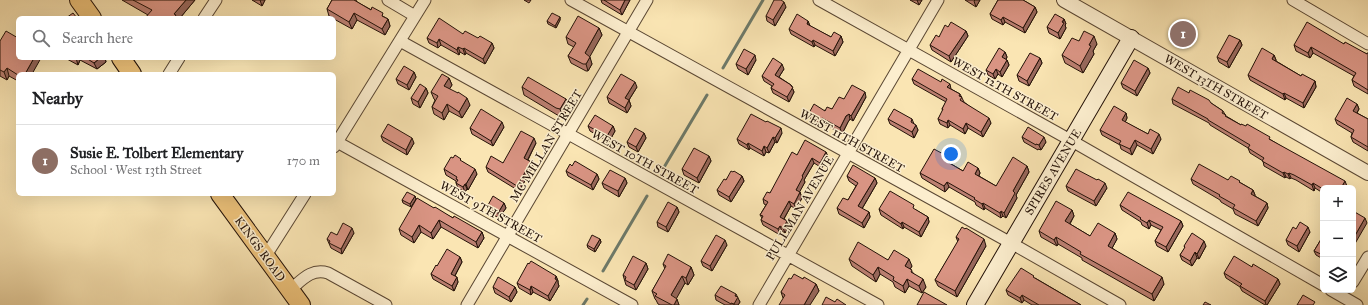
<!DOCTYPE html>
<html lang="en">
<head>
<meta charset="utf-8">
<style>
  body { margin:0; font-family:"IM FELL Great Primer",serif; background:#f2f2f2; color:#202124 }
  .controls { position:absolute; right:12px; bottom:12px; display:grid; overflow:hidden; border-radius:6px; box-shadow:0 4px 16px #0002 }
  .controls button { width:36px; height:36px; display:grid; place-items:center; padding:0; border:0; border-bottom:1px solid #e0e0e0; background:#fff; color:#202124; font:20px sans-serif }
  .you { position:absolute; left:951px; top:154px; width:14px; height:14px; margin:-10px; border:3px solid #fff; border-radius:50%; background:#1a73e8; box-shadow:0 0 0 6px #1a73e833 }
  .badge { display:grid; place-items:center; width:26px; height:26px; border-radius:50%; background:#db2777; color:#fff; font-size:13px; font-weight:700 }
  .pin { position:absolute; translate:-50% -50%; border:2px solid #fff; box-shadow:0 1px 4px #0006 }
  .list { margin:0; padding:0; list-style:none }
  h2 { display:flex; justify-content:space-between; align-items:center; height:52px; margin:0; padding:0 16px; font-size:17px }
  h2 small { font-size:13px; font-weight:400; color:#757577 }
  .list li { display:grid; grid-template-columns:26px 1fr auto; gap:12px; align-items:center; box-sizing:border-box; height:72px; padding:0 16px; border-top:1px solid #e0e0e0 }
  .list b { display:block; font-size:15px; white-space:nowrap }
  .list p { margin:0; font-size:13px; white-space:nowrap; color:#757577 }
  .list em { font-size:13px; font-style:normal; color:#757577 }
  .icon { flex:none; width:22px; height:22px; fill:none; stroke:currentColor; stroke-width:2; stroke-linecap:round; stroke-linejoin:round }
  .map { position:relative; flex:none; width:1368px; height:305px; overflow:hidden }
  .search { position:absolute; background:#fff; box-shadow:0 4px 16px #0002; left:16px; top:16px; width:320px; height:44px; display:flex; align-items:center; gap:10px; box-sizing:border-box; padding:0 14px; border-radius:6px; color:#757577; font-size:15px }
  .panel { position:absolute; background:#fff; box-shadow:0 4px 16px #0002; left:16px; top:72px; width:320px; height:124px; border-radius:6px }
  .map>svg:first-child { display:block }
</style>
</head>
<body>
<div class="map">
<svg width="1368" height="305" viewBox="0 0 1368 305">
  <rect width="100%" height="100%" fill="#fae5b3"/>
  <filter id="stains"><feTurbulence type="fractalNoise" baseFrequency=".005" numOctaves="4"/><feColorMatrix values="0 0 0 0 .2 0 0 0 0 .09 0 0 0 0 .02 0 0 0 .5 -.17"/></filter>
  <radialGradient id="worn" r=".72"><stop offset=".6" stop-color="#630" stop-opacity="0"/><stop offset="1" stop-color="#630" stop-opacity=".3"/></radialGradient>
  <g fill="none" stroke-linecap="round" stroke-linejoin="round">
    <path stroke="#6d7a6a" stroke-width="3" d="M723 68 763 0
      M663 169 707 95
      M603 271 647 196
      M583 305 587 299"/>
    <defs>
      <path id="minor" d="M388 0 415 16
        M571 0 1011 243 1120 305
        M819 0 1072 141 1323 285
        M1293 0 1368 44
        M204 18 216 0
        M400 41 878 305
        M169 74 179 58
        M337 142 632 305
        M334 147 425 0
        M265 257 305 194
        M1353 282 1368 257
        M290 290C302 280 311 268 328 273L386 305
        M1331 290 1357 305
        M467 305 647 0
        M759 305 938 0"/>
      <path id="tertiary" d="M1064 0 1368 173"/>
      <path id="secondary" d="M975 305 1131 38"/>
      <path id="primary" d="M79 0 92 18
        M121 58 132 74
        M220 194 301 305"/>
    </defs>
    <use href="#minor" stroke="#5a4733" stroke-width="13"/>
    <use href="#tertiary" stroke="#5a4733" stroke-width="16"/>
    <use href="#secondary" stroke="#241208" stroke-width="18"/>
    <use href="#primary" stroke="#241208" stroke-width="20"/>
    <use href="#minor" stroke="#fceece" stroke-width="11"/>
    <use href="#tertiary" stroke="#fceece" stroke-width="14"/>
    <use href="#secondary" stroke="#fceece" stroke-width="16"/>
    <use href="#primary" stroke="#edc27a" stroke-width="18"/>
  </g>
  <path fill="#bb7f71" stroke="#241208" d="M122 0H195L180 18H145L148 15Z
    M252 0H265L262 6Z
    M332 0H356L357 2 388 19 390 26 385 35 357 20 352 29 334 19V18L329 16 327 9Z
    M524 0H531L529 3Z
    M601 0H630L622 15 602 3Z
    M910 0H922L919 5Z
    M965 0H980L976 7Z
    M998 0H1023L1035 7 1037 12 1025 33 1005 22 1003 25 992 19 990 14Z
    M786 7 775 26 767 21 766 16Z
    M560 17V20L556 28 548 24 547 21Z
    M1064 19 1066 24 1065 25 1066 28 1060 39 1049 33 1047 27Z
    M808 21 810 26 831 37 841 36 843 42 835 56 815 45 814 47 791 34 789 29Z
    M948 27 966 31 968 36 951 62 932 50 930 45 939 37Z
    M599 28 602 35 589 56 592 64 588 71H586L571 63 568 56 574 47 568 44 566 37Z
    M463 34 492 43 494 48 485 64 466 53 465 55 460 52 459 55 441 45 438 48 429 43 427 38Z
    M1240 40 1242 45 1229 68 1219 62 1217 57Z
    M0 41 18 74V81L9 76 7 80 0 76Z
    M1079 41 1097 44 1093 51 1094 54 1083 73 1065 63 1062 55Z
    M1344 44 1367 54 1368 53V94L1354 86 1352 80 1354 76 1313 53 1310 58 1296 51 1294 45Z
    M1005 52 1007 57 1006 60H1007L1009 65 1002 77 998 74 995 79 988 75 986 70Z
    M1274 55 1276 60V61L1301 76 1315 81 1316 87 1304 108 1286 98 1285 100 1250 80 1248 75Z
    M67 58H105L106 62 97 69 80 60 78 65 67 59Z
    M1040 58 1042 63 1029 86 1019 81 1017 75Z
    M756 60 748 75 738 69 736 64Z
    M1148 68 1150 73 1137 96 1123 88 1121 83Z
    M784 69 779 77 791 85 794 92 789 102 773 93 771 88 772 86 764 81 762 76Z
    M414 72 416 77 409 90 398 84 396 79Z
    M449 78 452 85 449 89 470 105 462 118 449 111 444 120 434 114 432 107 435 100 434 99 431 92Z
    M912 79 951 89 960 94 964 102 991 123 983 137 968 128 965 134 950 125 948 128 940 124 938 119 943 111 942 109 946 102 914 84Z
    M522 87 566 99 569 106 563 117 559 116 524 95Z
    M637 87 629 100 631 106 627 113 609 103 607 97Z
    M426 88 428 93 420 108 413 104 411 98Z
    M1189 93 1211 103 1223 111 1226 116 1241 125 1271 140 1347 186 1323 188V193L1315 188 1314 191 1296 180 1291 178 1290 179 1286 177 1285 178 1264 166 1263 161 1250 153 1248 148 1210 125 1209 123 1173 104 1172 99Z
    M866 97 853 121 850 119 848 122 842 134 824 124 823 125 811 119 809 113 832 109 844 99Z
    M1357 104 1359 109 1357 113 1368 119V151L1353 142 1351 137 1352 133 1337 124 1335 119Z
    M1126 113 1127 118 1125 122 1148 134 1161 139 1153 154 1137 145 1132 155 1121 149 1120 145 1102 135 1100 130Z
    M888 119H912L914 124 918 130 914 138 890 124Z
    M588 126H613L615 131 609 142 590 131Z
    M504 127 493 146 472 134 470 128Z
    M644 133 646 138 638 152 629 147 627 142Z
    M782 133 777 143 775 142 769 153 766 152 764 156 750 148 749 150 739 144 737 139Z
    M381 136 414 143 407 155 383 141Z
    M1022 137 1046 142 1041 150 1038 149V150L1024 142Z
    M536 143 528 160 531 162 533 167 519 191 488 172 486 167 503 163Z
    M826 152 828 157 822 168 814 163 804 180 805 182 799 192H800L802 198 796 209 791 206 784 219 787 221 789 226 785 233 782 231 780 235 763 225 761 220 762 218 760 215 766 205 764 204 763 199 770 193 797 155Z
    M709 156 711 161 699 183 684 175 682 169Z
    M947 156 948 162 963 171 978 168 980 173 979 176 996 186 1027 166 1029 172 1016 195 1017 198 1006 218 1003 216 1001 218 985 208 984 210 976 205 975 202 949 187 945 192 922 178 920 173Z
    M463 162 477 174 468 190 467 189 465 192 458 188 456 183V181L446 175 444 169Z
    M572 166 597 174 599 179 593 190 568 176 566 171Z
    M733 172 742 176 744 181 731 202 719 195 717 190Z
    M847 176 875 178 877 183 862 209 869 212 870 217 864 228 839 214 837 208 848 200 856 186 849 181Z
    M625 178 627 183 619 197 604 188 602 183Z
    M1191 179 1228 180 1241 183 1253 190 1255 195V196L1267 203 1268 208 1258 226 1235 214 1233 209 1221 202 1220 200 1193 184Z
    M1066 186 1107 188 1096 206 1068 191Z
    M415 196 416 199 411 207 403 203 402 200Z
    M504 203 506 208 499 218 488 212 487 207Z
    M1120 205 1181 221 1183 226 1168 252 1157 246 1155 241 1161 230 1151 225 1149 229 1142 225 1141 222 1122 210Z
    M677 207 679 212 668 232 658 227 657 222Z
    M434 208 453 218 482 232 484 238 478 248 441 227 433 239 421 232 414 243 401 235 399 229Z
    M879 209 916 210 928 217 929 222 921 237 904 227 903 229 881 215Z
    M1072 210 1074 216 1070 224 1090 236 1115 233 1117 239 1112 248 1164 284 1154 301 1082 260V258L1058 244 1057 246 1041 237 1039 231Z
    M1296 229 1310 232 1299 252 1288 245 1286 240Z
    M354 233 342 254 331 248 327 239 337 235Z
    M1323 236V259L1316 255 1314 251Z
    M956 237 986 246 957 297 938 286 935 280 958 242Z
    M600 239 601 242 595 252 588 248 587 245Z
    M727 245 712 271 703 266 701 261Z
    M1184 246H1206L1199 259 1197 258 1192 266 1182 260 1180 255 1185 248Z
    M460 257 462 262 455 276 458 282 454 291 433 279 431 274 437 266Z
    M849 259 888 260 912 266 910 269 914 274 926 287 922 293 909 286 905 293 895 287 893 282 880 274 876 282 852 266Z
    M646 263 648 269 636 290 626 285 623 275Z
    M663 264 691 267 694 275 688 285 685 283 676 298 679 305H660L658 304 656 300 655 299 652 291 665 269Z
    M1252 267 1278 279 1280 284 1267 305H1265L1242 291 1240 287 1226 278 1224 273Z
    M556 276 558 281V283L559 286 550 301 533 292 531 295 519 288 517 283Z
    M1035 278 1081 305H1032L1024 300 1022 303 1008 295 1006 290Z
    M791 279H803L816 284 819 291 783 298 781 292Z
    M493 287H515L517 292 511 302 495 293Z
    M715 295 737 297 740 302 738 305H725L716 300Z"/>
  <path fill="#98685c" stroke="#241208" d="M186 0H195L180 18H174V14Z
    M260 0H265L262 6Z
    M625 0H630L622 15 620 10Z
    M917 0H922L919 5Z
    M975 0H980L976 7 974 1Z
    M784 2 786 7 775 26 773 20Z
    M1035 7 1037 12 1025 33 1023 28Z
    M354 13 357 20 352 29 349 22Z
    M560 17V20L556 28 555 26Z
    M1003 17 1005 22 1003 25 1001 20Z
    M388 19 390 26 385 35 382 29Z
    M1064 19 1066 24 1065 25 1066 28 1060 39 1058 33Z
    M808 21 810 26 807 24Z
    M599 28 602 35 588 60 585 53Z
    M966 31 968 36 951 62 949 56Z
    M841 36 843 42 835 56 833 51Z
    M1094 36 1097 44 1093 51 1094 54 1083 73 1080 66 1089 45Z
    M439 39 441 45 438 48 437 43Z
    M813 40 815 45 814 47 812 42Z
    M1240 40 1242 45 1229 68 1227 62Z
    M492 43 494 48 485 64 483 59Z
    M458 47 460 52 459 55 457 50Z
    M1311 47 1313 53 1310 58 1308 53Z
    M464 48 466 53 465 55 463 49Z
    M1005 52 1007 57 1004 63 1002 57Z
    M755 55 756 60 748 75 746 69Z
    M1274 55 1276 60 1274 64 1272 59Z
    M590 57 592 64 588 71 586 64Z
    M34 58H41L32 74H25Z
    M76 58H80V60L78 65Z
    M100 58H105L106 62 97 69 94 63Z
    M1040 58 1042 63 1029 86 1027 81Z
    M1007 60 1009 65 1002 77 1000 72Z
    M782 64 784 69 777 80 775 75Z
    M7 68 9 76 7 80 4 72Z
    M1148 68 1150 73 1137 96 1135 91Z
    M996 69 998 74 995 79 993 74Z
    M414 72 416 77 409 90 407 85Z
    M449 78 452 85 447 93 444 86Z
    M1315 81 1316 87 1304 108 1303 103Z
    M635 82 637 87 627 103 625 98Z
    M950 84 951 89 949 92 947 87Z
    M791 85 794 92 789 102 787 97Z
    M426 88 428 93 420 108 418 102Z
    M865 92 866 97 853 121 851 116Z
    M1284 93 1286 98 1285 100 1283 94Z
    M467 98 470 105 462 118 459 112Z
    M566 99 569 106 563 117 560 109Z
    M629 100 631 106 627 113 625 108Z
    M447 104 449 111 444 120 442 113Z
    M1357 104 1359 109 1355 116 1353 111Z
    M1126 113 1127 118 1124 125 1122 120Z
    M849 114 850 119 848 122 842 134 840 128 846 116Z
    M822 118 824 124 823 125 821 120Z
    M989 118 991 123 983 137 981 132Z
    M948 120 950 125 948 128 947 123Z
    M502 122 504 127 493 146 491 141Z
    M966 123 968 128 965 134 963 129Z
    M916 125 918 130 914 138 912 132Z
    M613 126 615 131 609 142 607 136Z
    M781 128 782 133 777 143 775 138Z
    M644 133 646 138 638 152 636 147Z
    M1159 134 1161 139 1153 154 1151 149Z
    M773 137 775 142 769 153 767 148Z
    M1044 137 1046 142 1041 150 1039 145Z
    M412 138 414 143 407 155 406 150Z
    M534 138 536 143 526 163 524 158Z
    M1135 140 1137 145 1132 155 1130 149Z
    M748 143 750 148 749 150 747 145Z
    M764 146 766 152 764 156 762 151Z
    M826 152 828 157 822 168 820 163Z
    M709 156 711 161 699 183 697 178Z
    M947 156 948 162 946 165 944 160Z
    M812 158 814 163 804 180 805 182 798 195 796 190 802 176Z
    M531 162 533 167 519 191 517 186Z
    M1027 166 1029 172 1016 195 1017 198 1006 218 1004 213 1013 191Z
    M978 168 980 173 977 179 975 174Z
    M475 169 477 174 468 190 466 184Z
    M1284 172 1286 177 1285 178 1283 173Z
    M1289 173 1291 178 1290 179 1288 174Z
    M597 174 599 179 593 190 591 185Z
    M742 176 744 181 731 202 729 197Z
    M625 178 627 183 619 197 618 191Z
    M875 178 877 183 860 212 858 206Z
    M1345 181 1347 186 1346 188H1341Z
    M947 182 949 187 945 192 944 186Z
    M1105 183 1107 188 1096 206 1094 201Z
    M1313 183 1315 188 1314 191 1312 185Z
    M465 184 467 189 465 192 463 187Z
    M1253 190 1255 195 1253 199 1251 194Z
    M800 192 802 198 796 209 794 204Z
    M415 196 416 199 411 207 410 204Z
    M789 201 791 206 782 222 780 217Z
    M504 203 506 208 499 218 498 213Z
    M983 203 985 208 984 210 982 204Z
    M1267 203 1268 208 1258 226 1256 221Z
    M677 207 679 212 668 232 666 227Z
    M1072 210 1074 216 1067 228 1065 221Z
    M1001 211 1003 216 1001 218 1000 213Z
    M869 212 870 217 864 228 862 223Z
    M928 217 929 222 921 237 919 232Z
    M1365 218 1367 223 1353 247V239Z
    M439 220 441 227 433 239 431 233Z
    M1149 220 1151 225 1149 229 1147 223Z
    M787 221 789 226 785 233 783 228Z
    M1181 221 1183 226 1168 252 1166 247Z
    M902 222 904 227 903 229 901 224Z
    M419 225 421 232 414 243 412 237Z
    M780 226 782 231 780 235 778 229Z
    M1308 227 1310 232 1299 252 1297 246Z
    M352 228 354 233 342 254 341 249Z
    M482 232 484 238 478 248 476 242Z
    M1115 233 1117 239 1110 252 1108 246Z
    M1056 237 1058 244 1057 246 1054 240Z
    M600 239 601 242 595 252 594 249Z
    M984 239 986 246 957 297 955 291Z
    M725 240 727 245 712 271 710 266Z
    M1204 241 1206 246 1199 259 1197 254Z
    M1195 252 1197 258 1192 266 1190 261Z
    M460 257 462 262 453 279 451 274Z
    M909 259 912 266 908 273 905 266Z
    M646 263 648 269 636 290 634 285Z
    M691 267 694 275 688 285 686 278Z
    M878 267 880 274 876 282 873 275Z
    M556 276 558 281V283L559 286 550 301 548 296Z
    M682 276 685 283 674 303 671 295Z
    M457 277 458 282 454 291 452 286Z
    M1162 277 1164 284 1154 301 1152 294Z
    M907 279 909 286 905 293 903 286Z
    M923 279 926 287 922 293 919 286Z
    M1278 279 1280 284 1267 305H1266L1265 301Z
    M816 284 819 291 810 305H804Z
    M531 286 533 292 531 295 530 290Z
    M515 287 517 292 511 302 509 297Z
    M736 294 740 302 738 305H734V304L735 296Z
    M1022 295 1024 300 1022 303 1020 298Z
    M677 299 679 305H674Z"/>
  <path fill="#d99483" stroke="#241208" d="M133 0H186L174 14 176 15 174 18H145L152 10Z
    M332 0H354L371 10 372 7 383 13 382 16 388 19 382 29 354 13 349 22 327 9Z
    M604 0H625L620 10Z
    M774 0H781L784 2 773 20 766 16Z
    M998 0H1023L1035 7 1023 28 1003 17 1001 20 990 14Z
    M73 13 77 18H66Z
    M552 13 560 17 555 26 547 21Z
    M797 14 808 21 807 24 831 37 834 32 841 36 833 51 813 40 812 42 789 29Z
    M1055 14 1064 19 1062 22 1064 23 1058 33 1047 27Z
    M578 16 599 28 585 53 590 57 586 64H583L568 56 576 43 566 37Z
    M439 18 463 34 465 31 478 38 480 36 492 43 483 59 464 48 463 49 458 47 457 50 439 39 437 43 427 38Z
    M951 22 966 31 949 56 930 45 936 35 939 37 945 25 948 27Z
    M1307 22 1344 44 1345 42 1367 54V53H1368V90L1352 80 1356 73 1311 47 1308 53 1294 45Z
    M6 31 18 38V58H34L25 74H18V75L7 68 4 72 0 70V41Z
    M1084 31 1094 36 1089 45 1091 46 1080 66 1062 55 1072 38 1079 41Z
    M1229 35 1240 40 1227 62 1217 57Z
    M999 48 1005 52 1002 57 1007 60 1000 72 996 69 993 74 986 70Z
    M1262 48 1274 55 1272 59 1301 76 1302 74 1315 81 1303 103 1284 93 1283 94 1248 75Z
    M744 49 755 55 746 69 736 64Z
    M1030 53 1040 58 1027 81 1017 75Z
    M86 58H100L94 63Z
    M773 58 782 64 775 75 791 85V86L793 87 787 97 771 88 774 84 762 76Z
    M1134 60 1148 68 1135 91 1121 83Z
    M404 66 414 72 407 85 396 79Z
    M918 69 941 82 942 79 950 84 947 87 960 94 959 96 962 97 960 100 989 118 981 132 966 123 963 129 948 120 947 123 938 119 943 109H942L947 99 912 79Z
    M442 74 449 78 444 86 458 93V92L467 98 459 112 447 104 442 113 432 107 438 96 431 92Z
    M621 74 635 82 625 98 629 100 625 108 607 97Z
    M528 77 566 99 560 109 556 108 522 87Z
    M420 84 426 88 418 102 411 98Z
    M852 85 865 92 851 116 849 114 846 116 840 128 822 118 821 120 809 113 814 104 825 111 827 107 832 109 839 97 844 99Z
    M1178 87 1189 93 1190 90 1209 100 1211 103 1223 111 1222 113 1226 115 1225 116 1241 125V124L1246 126 1247 124 1270 137 1269 139 1345 181 1341 188H1323V189L1313 183 1312 185 1294 175 1289 173 1288 174 1284 172 1283 173 1262 161 1264 158 1248 148 1250 145 1208 120V119L1172 99Z
    M1347 98 1357 104 1353 111 1368 119V147L1351 137 1354 130 1335 119Z
    M1114 106 1126 113 1122 120 1148 134 1150 129 1159 134 1151 149 1135 140 1130 149 1119 144 1121 141 1100 130Z
    M481 109 502 122 491 141 470 128Z
    M894 109 912 119 911 122 916 125 912 132 888 119Z
    M751 114 766 122 767 121 781 128 775 138 773 137 767 148 764 146 762 151 748 143 747 145 737 139Z
    M595 115 613 126 607 136 588 126Z
    M388 124 412 138 406 150 381 136Z
    M1028 127 1044 137 1039 145 1036 144V145L1022 137Z
    M635 128 644 133 636 147 627 142Z
    M521 131 534 138 524 158 531 162 517 186 486 167 491 156 503 163Z
    M805 140 826 152 820 163 812 158 802 176 803 177 796 190 800 192 794 204 789 201 780 217 787 221 783 228 780 226 778 229 761 220 763 216 760 215 768 202 763 199 767 192 770 193 792 152 797 155Z
    M694 148 709 156 697 178 682 169Z
    M934 149 947 156 944 160 963 171 968 162 978 168 975 174 996 186 1013 157 1027 166 1013 191 1015 193 1004 213 1001 211 1000 213 983 203 982 204 974 199 975 198 947 182 944 186 920 173Z
    M455 155 461 159 460 160 475 169 466 184H465L463 187 456 183 458 180 456 179 457 177 444 169 451 157 453 158Z
    M575 161 597 174 591 185 566 171 570 164 572 166Z
    M1199 164 1228 180 1231 176 1240 181 1239 182 1253 190 1251 194 1267 203 1256 221 1233 208 1235 205 1219 196 1220 195 1191 179Z
    M853 165 875 178 858 206 869 212 862 223 837 208 843 198 848 200 858 183 847 176Z
    M1076 169 1097 180 1098 179 1105 183 1094 201 1066 186Z
    M610 170 625 178 618 191 602 183Z
    M731 171 733 172 734 171 742 176 729 197 717 190 724 179 726 180Z
    M890 191 914 205 913 208 928 217 919 232 902 222 901 224 879 209Z
    M407 192 415 196 410 204 402 200Z
    M1128 192 1181 221 1166 247 1155 241 1163 227 1149 220 1147 223 1140 219 1141 218 1120 205Z
    M493 196 504 203 498 213 487 207Z
    M417 198 434 208 435 207 453 218 454 216 482 232 476 242 439 220 431 233 419 225 412 237 399 229Z
    M1056 201 1072 210 1065 221 1090 236 1098 223 1115 233 1108 246 1162 277 1152 294 1080 254 1081 252 1056 237 1054 240 1039 231Z
    M668 202 677 207 666 227 657 222Z
    M1353 211 1365 218 1353 239Z
    M1300 222 1308 227 1297 246 1286 240 1293 227 1296 229Z
    M343 223 352 228 341 249 329 243 330 241 327 239 331 232 337 235Z
    M962 227 965 229 966 228 984 239 955 291 935 280 959 239 956 237Z
    M1192 233 1204 241 1197 254 1195 252 1190 261 1180 255 1185 247 1184 246Z
    M592 235 600 239 594 249 587 245Z
    M716 235 725 240 710 266 701 261Z
    M1323 236V255L1314 251Z
    M858 242 888 260 894 250 909 259 905 266 912 270 911 272 923 279 919 286 907 279 903 286 893 280 894 277 878 267 873 275 849 259Z
    M447 249 460 257 451 274 457 277 452 286 431 274 436 265 437 266Z
    M668 254 691 267 686 278 682 276 671 295 677 299 674 305H672L655 296 657 294 652 291 666 266 663 264Z
    M633 256 646 263 634 285 625 280 626 277 623 275Z
    M1234 256 1252 267 1253 264 1278 279 1265 301 1240 286 1242 284 1224 273Z
    M531 261 556 276 555 279 557 280 548 296 531 286 530 290 517 283 528 263 529 264Z
    M1021 268 1034 276 1033 277 1081 305H1039L1022 295 1020 298 1006 290Z
    M794 274 803 279 804 277 816 284 804 305H779L785 295 781 292 789 278 791 279Z
    M498 277 515 287 509 297 493 287Z
    M721 286 736 294 735 296 738 297 734 304 731 303V304L715 295Z
    M924 292 947 305H917Z
    M1303 295 1315 302 1313 305H1297Z
    M826 297 835 302 837 299 846 305H822Z
    M1205 302 1211 305H1203Z"/>
  <g text-anchor="middle" dominant-baseline="central" stroke-width="3" stroke-linejoin="round" paint-order="stroke">
    <g font-size="12" fill="#241208" stroke="#fceece">
      <text transform="translate(1216 87) rotate(30)">WEST 13TH STREET</text>
      <text transform="translate(1005 89) rotate(29)">WEST 12TH STREET</text>
      <text transform="translate(852 141) rotate(29)">WEST 11TH STREET</text>
      <text transform="translate(546 146) rotate(-59)">MC MILLAN STREET</text>
      <text transform="translate(645 162) rotate(29)">WEST 10TH STREET</text>
      <text transform="translate(1053 172) rotate(-59)">SPIRES AVENUE</text>
      <text transform="translate(800 208) rotate(-59)">PULLMAN AVENUE</text>
      <text transform="translate(491 212) rotate(29)">WEST 9TH STREET</text>
      <text transform="translate(260 249) rotate(54)">KINGS ROAD</text>
    </g>
  </g>
  <rect width="100%" height="100%" filter="url(#stains)"/>
  <rect width="100%" height="100%" fill="url(#worn)"/>
</svg>
<div class="controls">
<button>+</button>
<button>−</button>
<button><svg class="icon" aria-label="layers" viewBox="0 0 24 24"><path d="M12 4l9 5-9 5-9-5zM3 14l9 5 9-5"/></svg></button>
</div>
<div class="you"></div>
<div class="pin badge" style="left:1183px;top:34px;background:#8d6e63">1</div>
<div class="search"><svg class="icon" aria-label="search" viewBox="0 0 24 24"><circle cx="10" cy="10" r="6"/><path d="M15 15l6 6"/></svg>Search here</div>
<section class="panel">
<h2>Nearby<small></small></h2>
<ul class="list">
<li><span class="badge" style="background:#8d6e63">1</span><div><b>Susie E. Tolbert Elementary</b><p>School · West 13th Street</p></div><em>170 m</em></li>
</ul>
</section>
</div>
</body>
</html>
